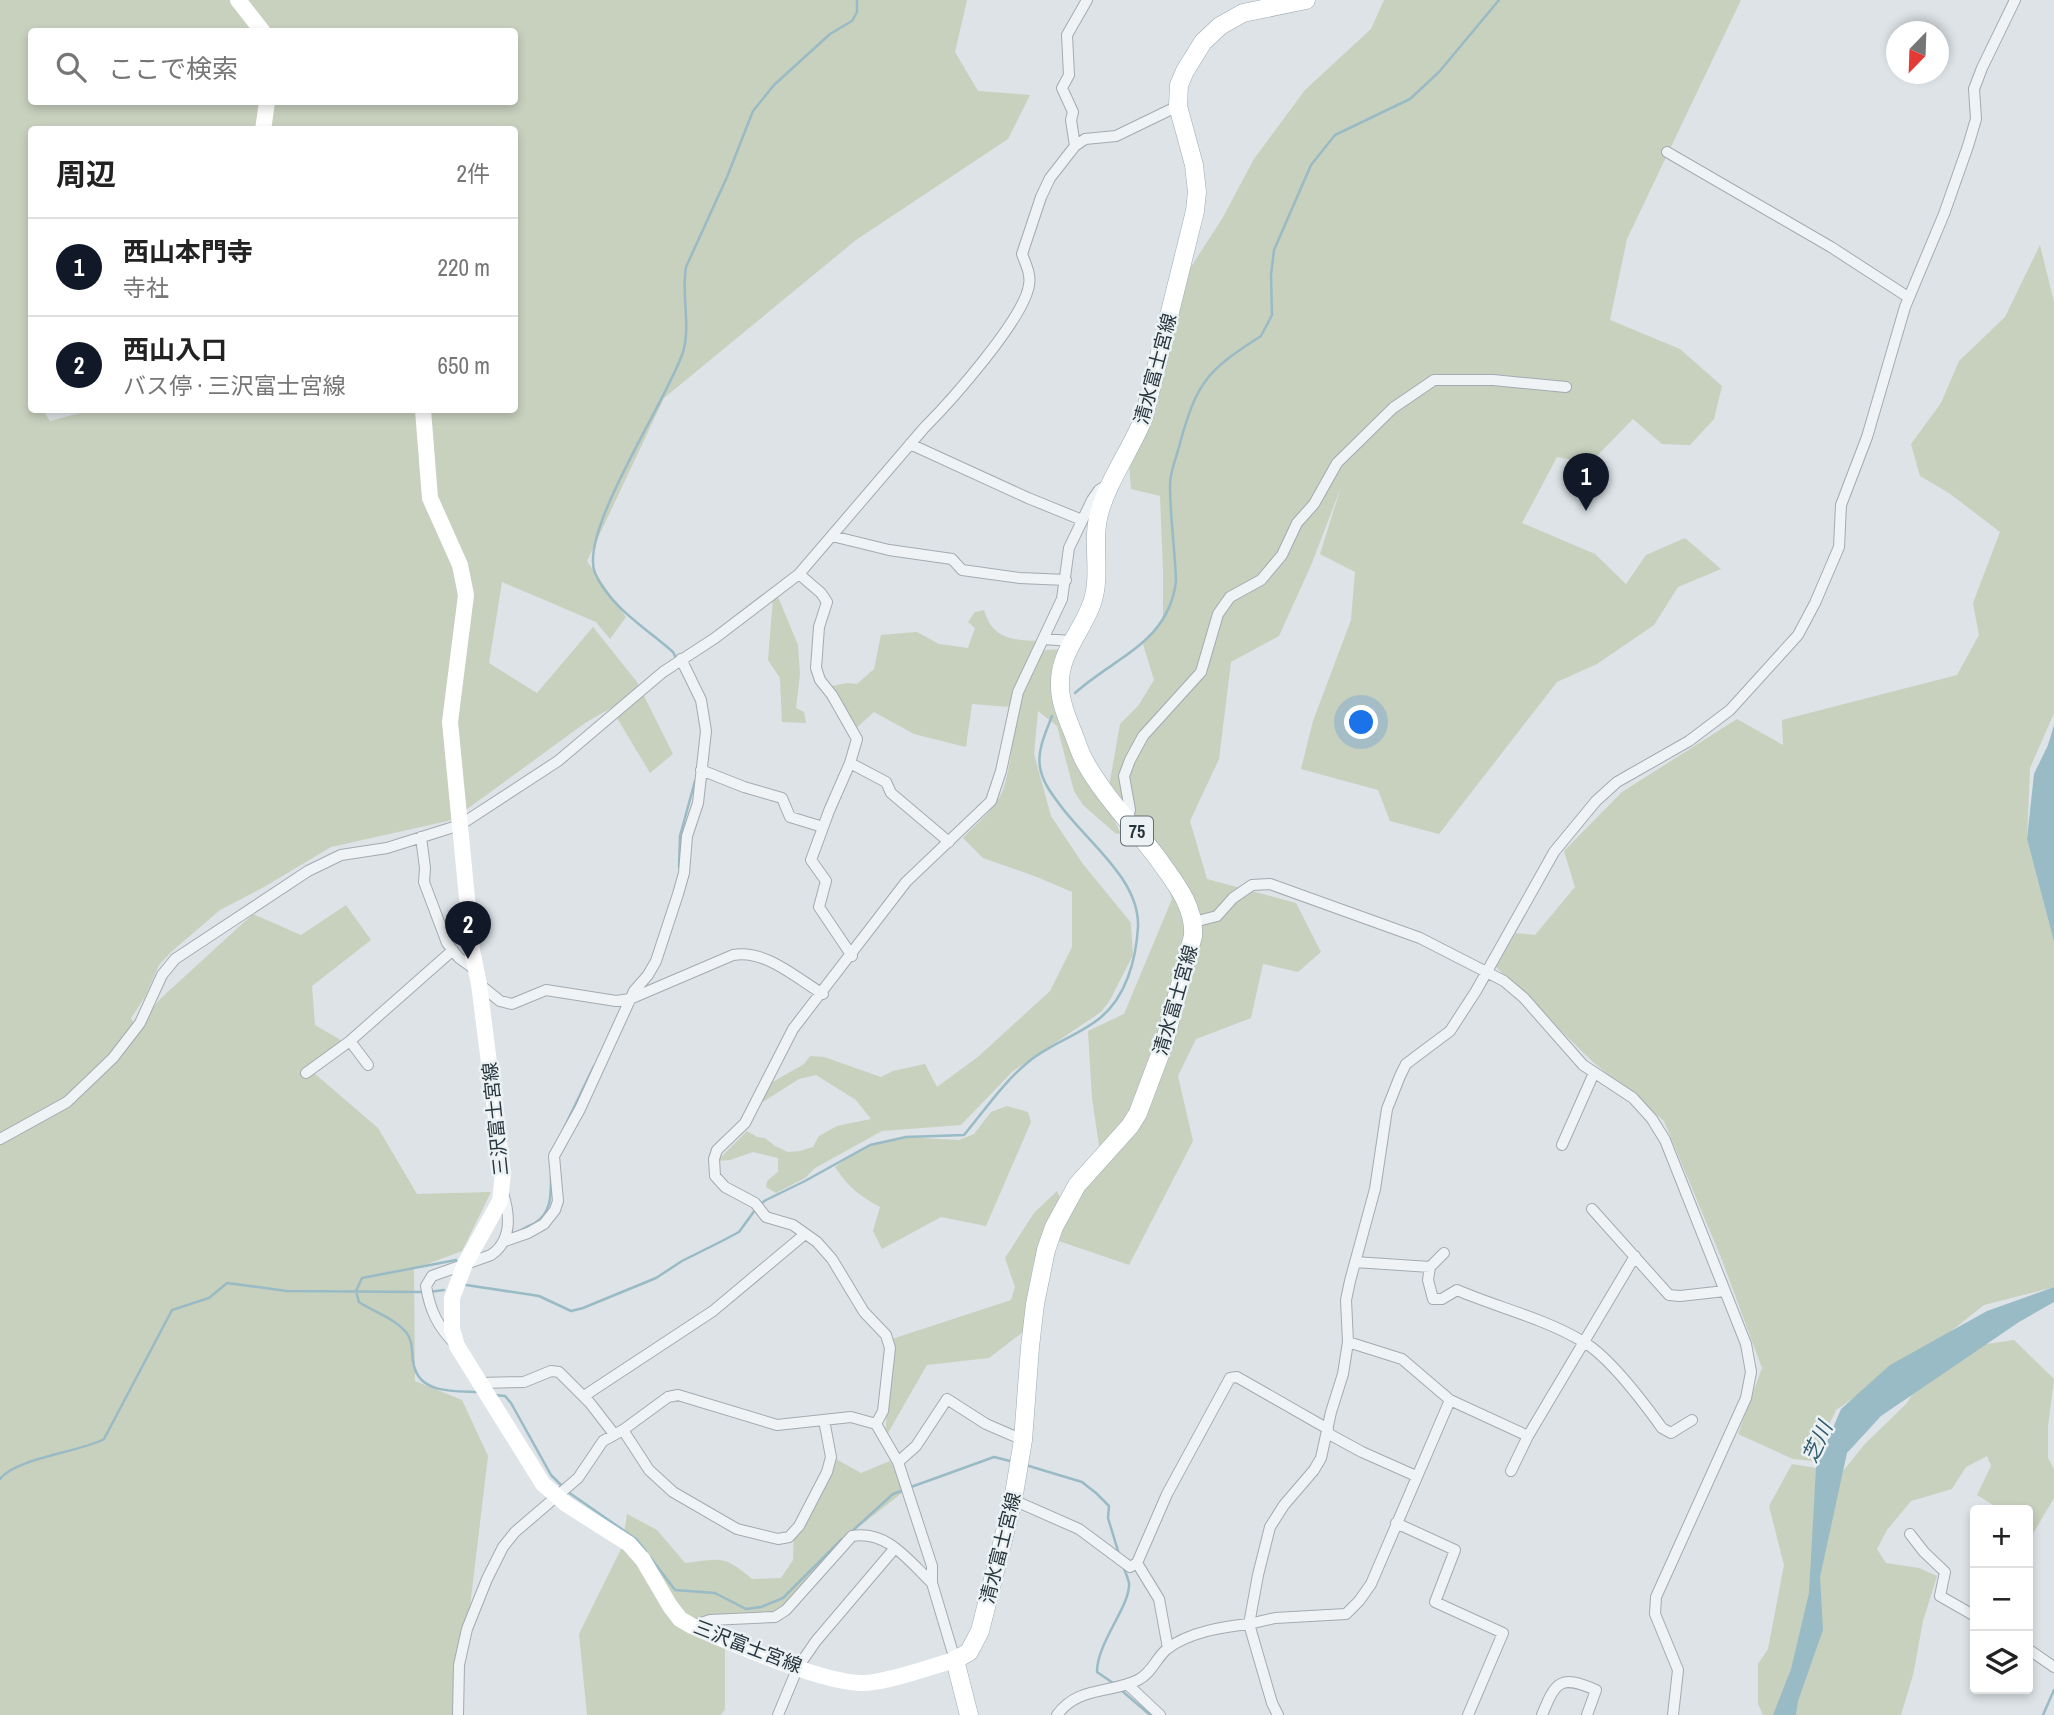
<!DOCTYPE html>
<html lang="ja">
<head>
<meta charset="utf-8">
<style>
  body { margin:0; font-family:"Archivo Narrow","Noto Sans JP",sans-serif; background:#f2f2f2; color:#222 }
  .controls { position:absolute; right:21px; bottom:21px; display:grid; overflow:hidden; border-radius:7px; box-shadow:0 4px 10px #0003 }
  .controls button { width:63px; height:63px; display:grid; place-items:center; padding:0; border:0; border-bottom:2px solid #e0e0e0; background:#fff; color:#222; font:35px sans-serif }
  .compass { position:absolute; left:1886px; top:21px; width:63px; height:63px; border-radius:50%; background:#fff; box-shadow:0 4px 10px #0003; rotate:203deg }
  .you { position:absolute; left:1362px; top:723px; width:24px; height:24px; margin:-18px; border:5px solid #fff; border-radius:50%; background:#1a73e8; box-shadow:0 0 0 10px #1a73e833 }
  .badge { display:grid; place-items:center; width:46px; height:46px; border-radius:50%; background:#111827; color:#fff; font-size:23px; font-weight:700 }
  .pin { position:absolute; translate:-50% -58px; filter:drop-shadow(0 2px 4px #0008) }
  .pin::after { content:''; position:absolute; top:37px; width:24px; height:21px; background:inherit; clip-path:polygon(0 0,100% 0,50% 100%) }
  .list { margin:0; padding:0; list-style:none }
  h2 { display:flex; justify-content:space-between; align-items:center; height:91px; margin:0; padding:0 28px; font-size:30px }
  h2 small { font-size:23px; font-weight:400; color:#767676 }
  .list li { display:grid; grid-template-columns:46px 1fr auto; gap:21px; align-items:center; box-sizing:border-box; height:98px; padding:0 28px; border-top:2px solid #e0e0e0 }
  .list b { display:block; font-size:26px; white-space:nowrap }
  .list p { margin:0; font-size:23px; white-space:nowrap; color:#767676 }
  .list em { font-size:23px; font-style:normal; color:#767676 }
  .icon { flex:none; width:38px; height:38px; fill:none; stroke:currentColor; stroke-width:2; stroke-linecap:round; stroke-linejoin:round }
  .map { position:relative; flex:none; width:2054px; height:1715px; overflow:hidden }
  .search { position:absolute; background:#fff; box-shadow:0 4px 10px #0003; left:28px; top:28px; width:490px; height:77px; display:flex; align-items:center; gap:18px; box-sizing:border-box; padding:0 24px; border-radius:7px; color:#767676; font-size:26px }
  .panel { position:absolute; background:#fff; box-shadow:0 4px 10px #0003; left:28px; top:126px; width:490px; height:287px; border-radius:7px }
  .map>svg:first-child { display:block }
</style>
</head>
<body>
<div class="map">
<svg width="2054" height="1715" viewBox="0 0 2054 1715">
  <rect width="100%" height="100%" fill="#dde3e7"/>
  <path fill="#c8d0be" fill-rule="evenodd" d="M0 0H967L955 52 978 91 1030 95 1008 139 856 240 664 398 587 561 626 617 610 639 596 622 502 582 489 663 537 693 593 627 637 682 673 754 650 773 611 708 585 723 452 820 331 847 264 887 220 910 171 952 159 965 145 997 131 1018 137 1029 160 999 253 914 301 935 346 905 371 940 312 986 315 1025 344 1042 307 1067 378 1128 417 1194 491 1192 462 1251 414 1269 415 1381 462 1400 488 1456 457 1715H0ZM32 32H514V102H32ZM32 130H514V410H91L50 421 43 410H32Z
    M1384 0H1741L1627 239 1610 320 1680 349 1722 386 1714 419 1690 445 1662 444 1633 419 1590 463 1557 457 1522 523 1595 554 1626 584 1646 555 1685 538 1721 569 1678 587 1654 625 1597 664 1557 682 1439 834 1390 821 1378 790 1301 769 1313 721 1351 620 1355 572 1320 554 1341 487 1312 563 1279 636 1231 662 1219 759 1190 821 1207 879 1296 903 1321 952 1298 972 1263 964 1251 1018 1196 1039 1178 1076 1193 1141 1129 1265 1056 1240 1101 1159 1092 1098 1088 1031 1124 1014 1172 899 1147 830 1109 787 1120 724 1138 706 1154 680 1143 644 1163 621V570L1160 496 1131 489 1129 464 1155 414 1187 273 1222 219 1254 159 1305 90 1371 29Z
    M2040 245 2054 302V713L2030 768 2027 839 2054 942V1287L1984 1305 1950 1332 1836 1410 1812 1461 1793 1459 1738 1434 1762 1368 1722 1260 1664 1121 1593 1062 1496 967 1516 933 1535 935 1575 887 1564 851 1622 792 1737 719 1783 745 1782 720 1957 675 1979 635 1973 603 2000 532 1949 493 1920 476 1911 444 1941 403 1959 361 2005 317Z
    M776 592 798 645 800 674 796 708 804 712 806 723 782 722 780 678 768 660 773 598Z
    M984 610C992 638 1011 640 1037 641L1012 692 1010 707 972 704 966 747 914 734 874 712 854 730 832 686 847 683 857 684 874 669 881 635 917 632 939 644 968 648 975 628 968 622 975 612Z
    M1059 649 1052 666V691L1121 834 1115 833 1083 805 1074 791 1057 726 1038 711 1034 754 1051 816 1083 864 1132 924H1129L1131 925 1133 955 1110 1000 1101 1012 1013 1071 961 1125 882 1131 815 1168 805 1178 776 1193 766 1187 767 1181 778 1172V1158L753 1152 730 1160 717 1161 747 1131 757 1137 765 1138 775 1146 788 1152 800 1151 813 1147 819 1136 837 1126 871 1119 856 1100 816 1075 799 1079 758 1105 769 1084 804 1064 810 1056 824 1057 881 1077 893 1071 925 1064 937 1087 979 1056 1050 991 1072 947V892L1037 877 983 858 963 838C977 823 998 807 1004 787 1013 761 1020 663 1043 651 1047 649 1053 650 1059 649Z
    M1007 1106 1028 1112 1031 1122 986 1226 941 1217 882 1249 873 1231 880 1207C859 1195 849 1188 835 1167L862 1148 902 1137 959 1140 974 1134 991 1112Z
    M1057 1191 1061 1200 1049 1232 1034 1260 1028 1291 1027 1329 989 1358 927 1365 885 1438 892 1339 1011 1300 1015 1287 1005 1258 1034 1213Z
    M2014 1340 2054 1379 2048 1426V1458L2054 1469V1498L2028 1542V1510H2001L1977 1495 1991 1466 1987 1456 1966 1467 1952 1489 1911 1501 1887 1530 1877 1549 1886 1563 1919 1568 1937 1576 1923 1621 1913 1675 1901 1715H1763L1758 1704V1664L1768 1649 1784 1565 1769 1506 1792 1464 1816 1468 1823 1550 1839 1476 1864 1445 1907 1403 1915 1390 1980 1345Z
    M834 1458 861 1473 890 1461 907 1489 851 1533 786 1610 746 1619 706 1621 725 1648V1709L721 1715H587L579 1634 622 1547 627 1514 657 1530 685 1563C721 1559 723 1554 752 1579L781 1578 793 1560 794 1530Z"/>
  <path fill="#99bbc6" d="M2054 725V942L2027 839 2034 774 2048 745Z
    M2054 1287V1302L2019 1322 1881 1416 1847 1453 1820 1577 1823 1630 1798 1701 1796 1715H1773L1791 1669 1809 1593 1816 1468 1841 1409 1890 1365 1987 1311Z"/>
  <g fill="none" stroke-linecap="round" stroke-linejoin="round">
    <path stroke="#99bbc6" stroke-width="2.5" d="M676 658 673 652C647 629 609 606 595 573 578 532 668 399 683 352 691 325 681 295 686 267L727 177 753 111 774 85 830 34 852 21 857 12V0
      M1075 693C1115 657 1169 642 1176 581 1175 549 1170 517 1170 485 1170 471 1177 456 1180 443 1197 381 1208 370 1261 336L1272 315 1271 275 1274 250 1311 165 1335 135 1410 99 1439 72 1499 0
      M679 867 680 836 695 781
      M563 1130 594 1066
      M759 1205 766 1200 805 1181 870 1145 906 1137 964 1135C984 1111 1003 1083 1027 1063 1049 1044 1078 1036 1100 1018 1126 997 1136 960 1138 927 1140 879 1086 841 1060 805 1051 793 1042 781 1040 767 1037 750 1046 732 1052 716
      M520 1231C525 1227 530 1226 535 1223 552 1213 551 1193 551 1176
      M456 1260 362 1278 356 1291 359 1302C374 1312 394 1318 406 1332 415 1343 410 1357 415 1369 423 1394 457 1391 478 1392
      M466 1285 539 1296 571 1311 583 1308 656 1278 682 1261 722 1241 739 1232 755 1210
      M429 1292 444 1290
      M495 1395 505 1396 511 1403 551 1475 564 1488
      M1029 1466 1082 1482 1096 1493 1109 1506 1108 1518 1119 1554
      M0 1479C16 1458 77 1453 104 1439L172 1310 209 1298 227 1283 287 1291 422 1292
      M911 1487 994 1457 1010 1461
      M568 1492 636 1539 646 1551
      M850 1533 893 1494 904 1490
      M650 1557 675 1590 715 1593 746 1609 761 1607 783 1598 842 1539
      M1113 1683 1097 1672C1097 1642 1131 1605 1129 1583 1128 1578 1125 1571 1123 1566
      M1121 1690 1150 1715
      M2043 1715 2054 1690"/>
    <defs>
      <path id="street" d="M1075 146 1071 120 1073 112 1062 88 1069 75 1067 35 1087 0
        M1667 152 1831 247 1908 297
        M910 444 1028 498 1082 520
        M832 536 889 550 952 559 962 570 1020 578 1066 580
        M799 574 821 593 827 602 819 627 816 668 820 680 832 695 857 739 850 763 829 811 811 860 826 881 819 907 852 956
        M1043 639 1072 641
        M850 763 886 782 891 793 949 842
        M701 770 744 787 782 798 790 817 823 827
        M1127 819 1130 810 1124 776 1130 760 1143 736 1201 672 1218 614 1230 597 1261 580 1282 555 1297 523 1314 504 1337 463 1393 408 1434 380H1493L1566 387
        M421 837 425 868 424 882 447 943 459 958 477 971
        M1194 922 1217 916 1233 898 1252 885 1270 884 1420 938 1504 981 1524 998 1583 1065 1633 1098 1652 1119 1665 1140 1746 1344 1751 1372 1746 1398 1656 1597 1655 1614 1678 1670 1673 1715
        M479 984 500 1001 512 1004 546 990 616 1001 630 999 733 955C765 949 796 978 823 994
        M350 1041 368 1065
        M306 1073 350 1041 453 950
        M0 1139 67 1102 113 1058 140 1023 162 975 175 959 308 871 341 855 387 848 460 825 558 761 663 672 715 638 799 574 924 428C950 402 1024 319 1029 285 1031 274 1026 265 1022 254L1041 197 1050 178 1075 146 1085 139 1116 136 1178 106
        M1562 1145 1594 1073
        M1592 1209 1669 1295 1680 1296 1725 1291
        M505 1241 528 1233 544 1224 555 1210 558 1201 554 1156 580 1109 634 991 648 975 656 961 678 894 684 873 687 836 698 803 706 731 701 700 681 659
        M1355 1262 1430 1267 1444 1253
        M1430 1267 1428 1280 1433 1299H1442L1457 1290C1499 1308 1543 1318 1582 1341 1609 1356 1644 1403 1662 1428L1671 1433 1692 1420
        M1348 1342 1402 1359 1450 1400 1528 1436
        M456 1345C438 1327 430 1311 426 1286L432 1276 491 1255C512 1241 510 1215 503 1193
        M480 1383 524 1382 551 1371 559 1372 590 1403 614 1434
        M584 1396 713 1311 805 1234
        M876 1424 883 1411 890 1348 886 1335 864 1312 832 1259 817 1242 793 1225 766 1217 755 1203 725 1187 715 1176 714 1159 717 1150 745 1123 793 1029 906 882 991 801 1001 771 1018 692 1062 599 1069 548 1092 500 1099 490 1107 485
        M623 1430 649 1470 673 1492 737 1529 778 1539 789 1537 799 1526 827 1472 831 1457 824 1420
        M1327 1433 1362 1452 1416 1476
        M898 1462 916 1446 947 1399 986 1424 1023 1440
        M1511 1471 1528 1436 1635 1256
        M1013 1500 1079 1529 1130 1567 1137 1563 1159 1599 1168 1648
        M1396 1523 1455 1550 1435 1602 1503 1633 1468 1715
        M1910 1534 1924 1552 1945 1572 1940 1596 1975 1616
        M1137 1563 1167 1494 1230 1378 1237 1377 1328 1429
        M692 1626 710 1620 775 1617 786 1610 852 1536C887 1530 908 1560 932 1583
        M2028 1649 2054 1667
        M1127 1684 1160 1715
        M458 1715 459 1665 467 1629 487 1579 503 1547 515 1532 578 1478 603 1441 623 1430 668 1397 678 1395 777 1425 851 1417 876 1424 898 1462 932 1566V1583L955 1660
        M778 1715 798 1667 816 1641 895 1548
        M1057 1715C1078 1686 1109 1694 1138 1680 1152 1673 1156 1658 1167 1649 1189 1632 1222 1627 1249 1624L1258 1575 1270 1527 1284 1505 1314 1470 1321 1458 1331 1412 1343 1374 1348 1342 1346 1300 1350 1281 1375 1189 1387 1109 1400 1076 1406 1064 1450 1031 1476 991 1554 852 1596 801 1617 782 1689 741 1730 710 1798 635 1815 603 1839 547 1841 505 1867 437 1905 307 1944 214 1968 146 1976 119 1974 89 1982 68 2015 0
        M1278 1715 1272 1703 1249 1624 1275 1618 1346 1614 1359 1601 1371 1584 1450 1400
        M1542 1715C1556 1680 1561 1675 1596 1690L1587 1715"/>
      <path id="primary" d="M969 1715 955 1660 969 1652 980 1631 1013 1500 1023 1440 1030 1347 1035 1304 1046 1250 1054 1227 1077 1185 1130 1126 1138 1113 1164 1044 1193 936C1195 905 1173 880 1156 856 1133 826 1104 796 1085 762 1079 752 1076 739 1071 728 1066 715 1060 701 1060 687 1058 654 1082 632 1092 603 1102 574 1091 543 1099 514 1108 480 1131 450 1144 417L1195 211 1197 192 1194 165 1178 106 1179 85 1185 71 1203 42 1220 26 1243 13 1306 0"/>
    </defs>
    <use href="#street" stroke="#a3abb1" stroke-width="12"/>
    <use href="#primary" stroke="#9dabb2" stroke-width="19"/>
    <use href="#street" stroke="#f0f3f5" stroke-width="10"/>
    <path stroke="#fff" stroke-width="16" d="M238 0 263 32
      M263 130 267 102
      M423 410 430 498 460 565 466 595 450 722 472 950 479 984 503 1173 500 1201 465 1264 452 1298V1329L457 1346 543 1484 566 1504 629 1544 643 1560 670 1606 680 1619 692 1626C731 1643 827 1685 866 1683 895 1680 926 1668 955 1660"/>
    <use href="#primary" stroke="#fff" stroke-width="18"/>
  </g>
  <g text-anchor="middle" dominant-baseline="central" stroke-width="5" stroke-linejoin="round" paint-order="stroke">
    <rect fill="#ecf2f4" stroke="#626e74" stroke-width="2" x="1121" y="816.5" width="32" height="29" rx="5"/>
    <g font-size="18" font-weight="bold" fill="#27353d">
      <text x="1137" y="831">75</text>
    </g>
    <g font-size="19" fill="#27353d" stroke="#ecf2f4">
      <text transform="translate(1155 369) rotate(-75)">清水富士宮線</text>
      <text transform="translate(1175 1000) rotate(-74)">清水富士宮線</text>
      <text transform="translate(495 1119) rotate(-96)">三沢富士宮線</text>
      <text transform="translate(1000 1548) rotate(-76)">清水富士宮線</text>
      <text transform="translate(748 1646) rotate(21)">三沢富士宮線</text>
    </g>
    <g font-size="21" font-style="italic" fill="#335e6f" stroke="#ecf2f4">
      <text transform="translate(1817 1442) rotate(-65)">芝川</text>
    </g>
  </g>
</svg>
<div class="controls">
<button>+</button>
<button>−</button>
<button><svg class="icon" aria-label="layers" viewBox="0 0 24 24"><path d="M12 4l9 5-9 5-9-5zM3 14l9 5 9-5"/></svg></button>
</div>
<svg class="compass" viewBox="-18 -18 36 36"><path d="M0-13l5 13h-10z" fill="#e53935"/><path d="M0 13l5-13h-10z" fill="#767676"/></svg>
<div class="you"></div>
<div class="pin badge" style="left:1586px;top:511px">1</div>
<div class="pin badge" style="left:468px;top:959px">2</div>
<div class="search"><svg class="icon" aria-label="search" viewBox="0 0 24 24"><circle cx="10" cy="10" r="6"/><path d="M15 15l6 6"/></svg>ここで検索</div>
<section class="panel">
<h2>周辺<small>2件</small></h2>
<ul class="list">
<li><span class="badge">1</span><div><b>西山本門寺</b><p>寺社</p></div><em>220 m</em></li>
<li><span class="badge">2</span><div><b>西山入口</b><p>バス停 · 三沢富士宮線</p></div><em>650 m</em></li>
</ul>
</section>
</div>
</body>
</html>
